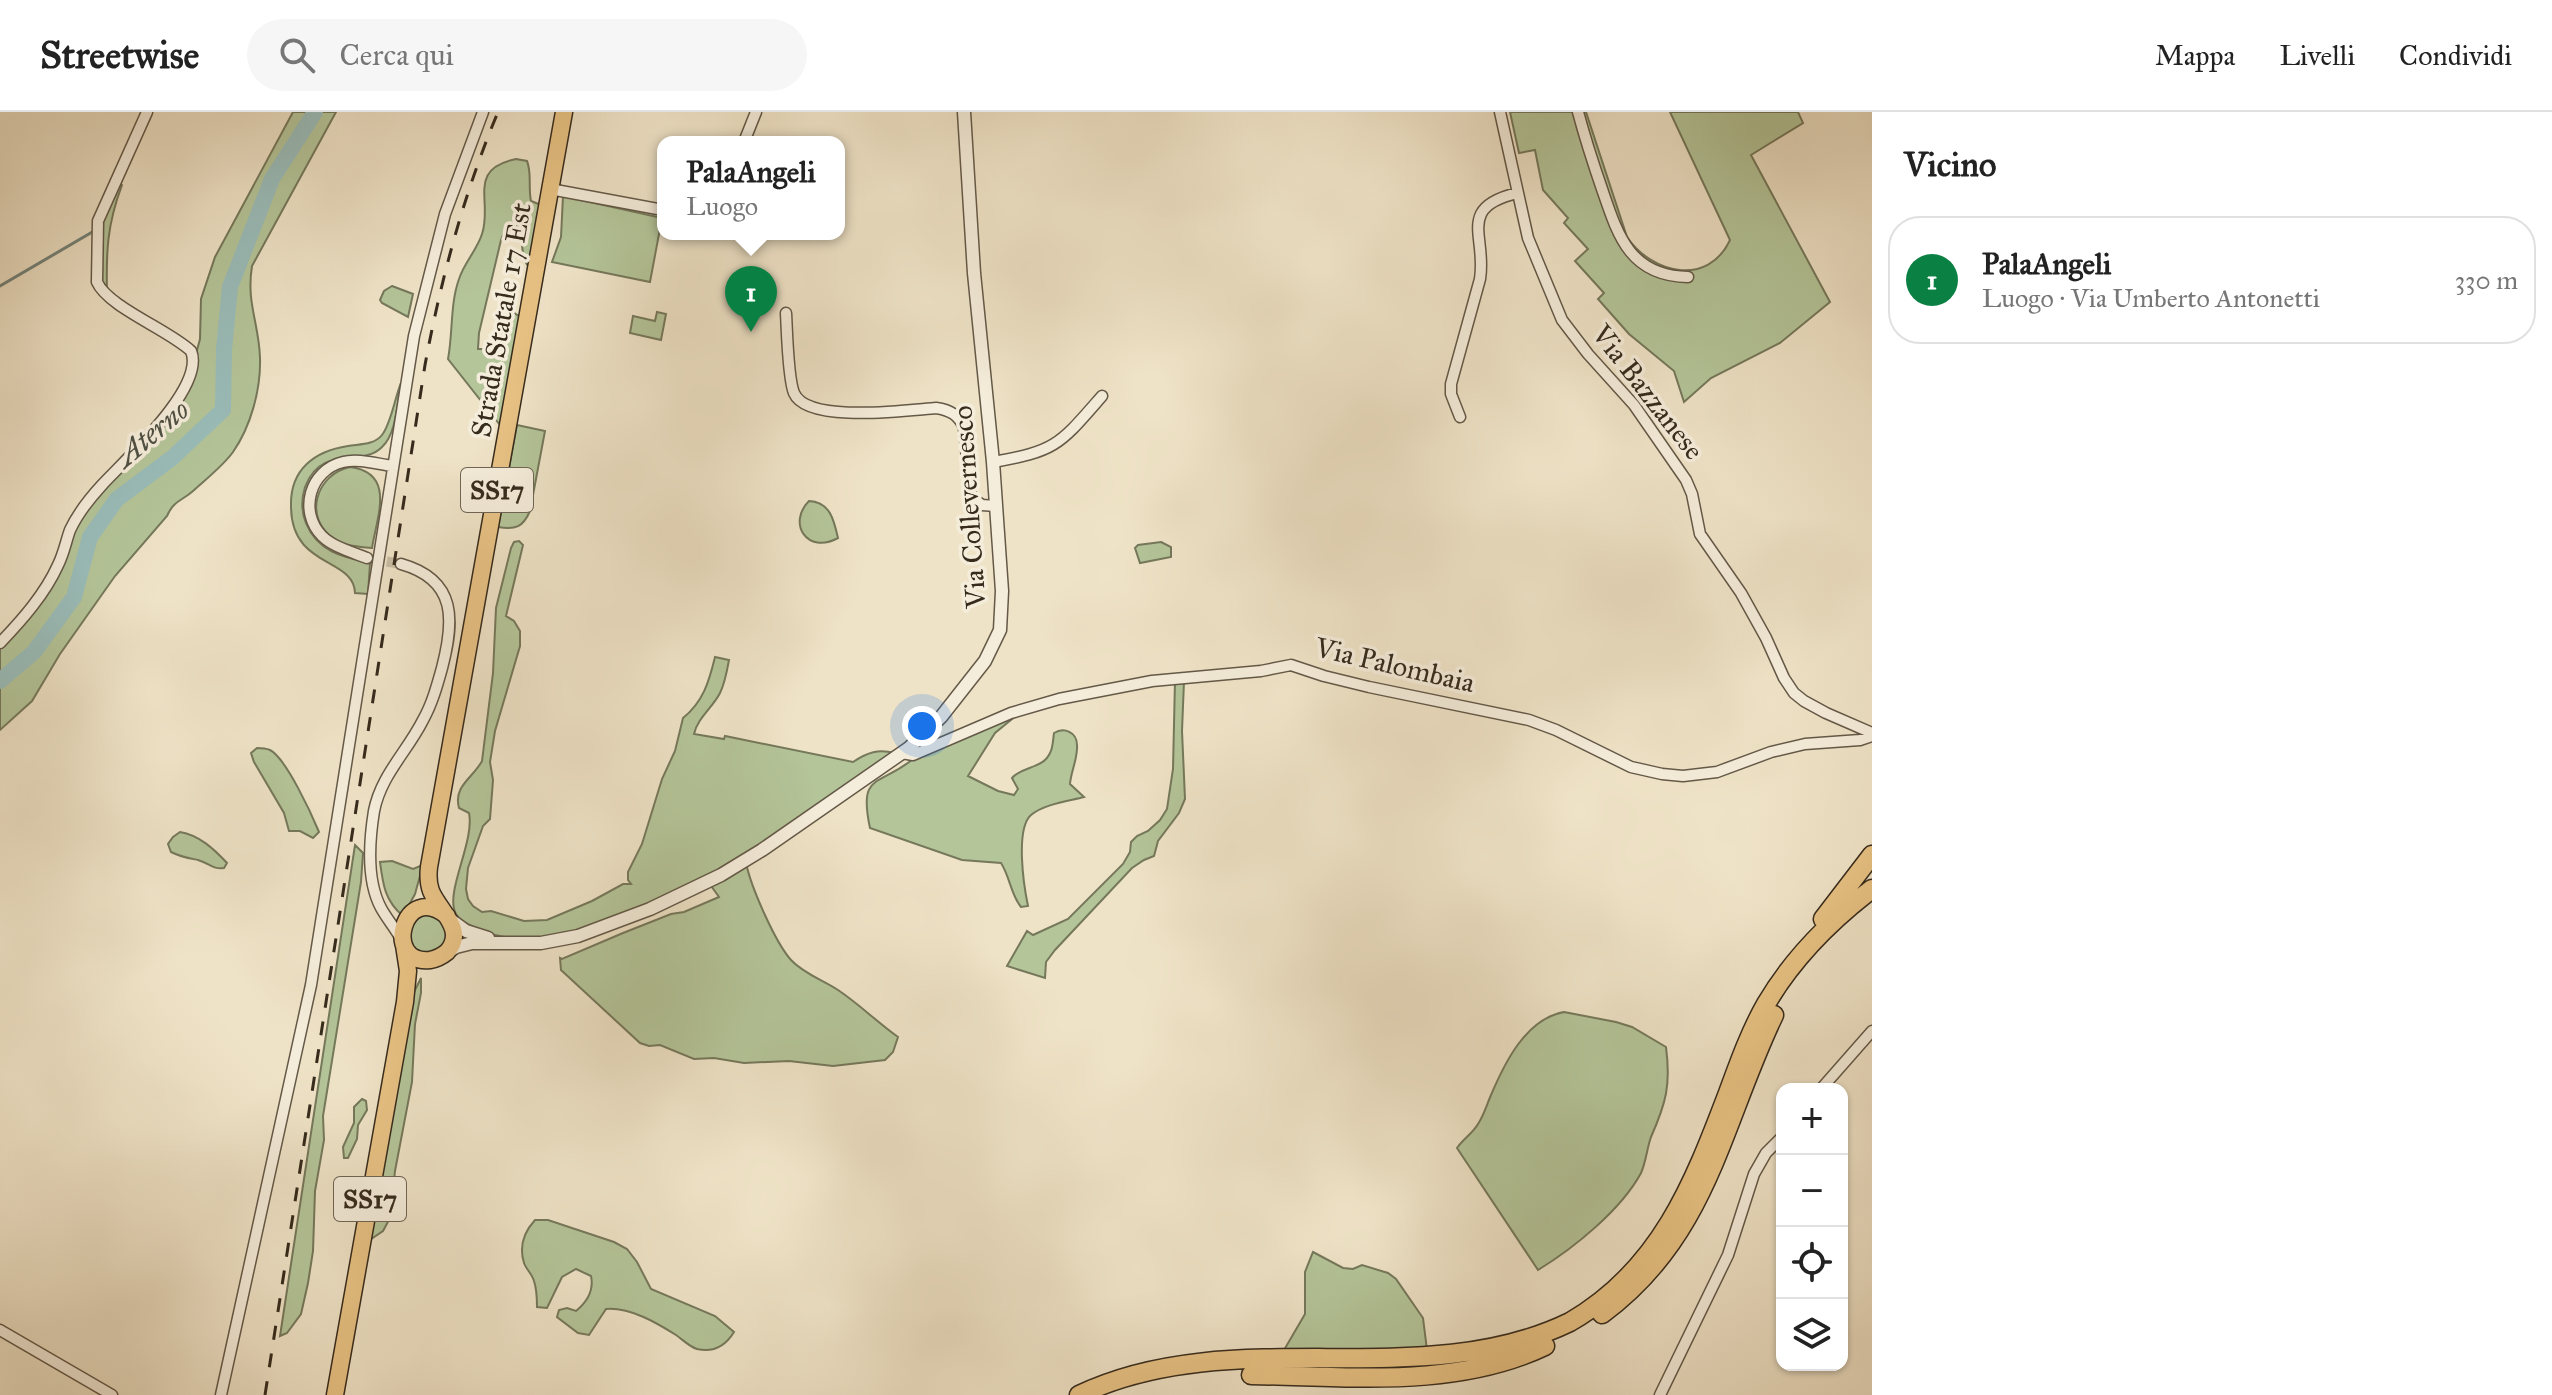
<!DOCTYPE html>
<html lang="it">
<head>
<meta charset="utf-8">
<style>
  body { margin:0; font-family:"IM FELL Great Primer",serif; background:#f6f6f6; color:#222 }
  .controls { position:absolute; right:24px; bottom:24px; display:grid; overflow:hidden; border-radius:16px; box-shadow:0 2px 6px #0004 }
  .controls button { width:72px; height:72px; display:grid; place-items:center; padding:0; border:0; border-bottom:2px solid #e0e0e0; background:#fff; color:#222; font:40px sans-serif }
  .you { position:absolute; left:922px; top:614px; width:28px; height:28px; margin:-20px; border:6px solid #fff; border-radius:50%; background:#1a73e8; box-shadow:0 0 0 12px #1a73e833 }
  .badge { display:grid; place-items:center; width:52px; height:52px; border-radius:50%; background:#0b8043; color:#fff; font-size:26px; font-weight:700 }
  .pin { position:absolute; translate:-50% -66px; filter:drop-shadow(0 2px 4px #0008) }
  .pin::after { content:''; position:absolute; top:42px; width:28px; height:24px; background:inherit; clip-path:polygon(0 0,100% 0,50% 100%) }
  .popup { position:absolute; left:657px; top:24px; width:188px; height:104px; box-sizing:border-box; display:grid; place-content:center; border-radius:16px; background:#fff; filter:drop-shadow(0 2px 6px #0005); font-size:26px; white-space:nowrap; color:#767676 }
  .popup b { font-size:30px; color:#222 }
  .popup::after { content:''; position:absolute; left:50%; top:100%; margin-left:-16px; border:16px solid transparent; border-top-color:#fff }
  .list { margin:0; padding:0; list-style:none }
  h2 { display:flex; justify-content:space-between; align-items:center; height:104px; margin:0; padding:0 32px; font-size:34px }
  h2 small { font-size:26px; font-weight:400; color:#767676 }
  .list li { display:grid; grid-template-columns:52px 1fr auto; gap:24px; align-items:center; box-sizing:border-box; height:128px; margin:0 16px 16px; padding:0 16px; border:2px solid #e0e0e0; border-radius:32px }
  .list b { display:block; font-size:30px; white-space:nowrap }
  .list p { margin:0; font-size:26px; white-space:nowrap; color:#767676 }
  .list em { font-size:26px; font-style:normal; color:#767676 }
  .icon { flex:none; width:44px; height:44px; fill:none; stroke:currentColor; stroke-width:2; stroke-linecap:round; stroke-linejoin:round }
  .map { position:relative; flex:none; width:1872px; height:1283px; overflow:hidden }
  header { display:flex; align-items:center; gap:48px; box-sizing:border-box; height:112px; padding:0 40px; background:#fff; border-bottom:2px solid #e0e0e0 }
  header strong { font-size:38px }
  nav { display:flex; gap:44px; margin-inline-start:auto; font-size:28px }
  .search { width:560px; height:72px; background:#f6f6f6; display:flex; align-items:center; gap:20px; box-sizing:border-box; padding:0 28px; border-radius:44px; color:#767676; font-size:30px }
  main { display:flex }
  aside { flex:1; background:#fff }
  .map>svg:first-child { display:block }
</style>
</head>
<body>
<header>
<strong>Streetwise</strong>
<div class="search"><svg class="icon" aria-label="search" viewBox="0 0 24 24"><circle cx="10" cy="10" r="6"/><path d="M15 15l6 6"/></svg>Cerca qui</div>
<nav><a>Mappa</a><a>Livelli</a><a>Condividi</a></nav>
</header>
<main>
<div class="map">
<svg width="1872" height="1283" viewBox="0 0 1872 1283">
  <rect width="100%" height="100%" fill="#efe3c7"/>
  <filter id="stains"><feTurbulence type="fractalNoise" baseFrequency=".0025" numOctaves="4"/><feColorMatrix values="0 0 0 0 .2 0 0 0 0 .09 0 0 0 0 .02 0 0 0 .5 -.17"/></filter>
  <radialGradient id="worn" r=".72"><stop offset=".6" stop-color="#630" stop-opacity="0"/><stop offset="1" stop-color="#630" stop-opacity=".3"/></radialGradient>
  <path fill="#b4c599" stroke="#75785b" stroke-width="2" d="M293 0H336L252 154C246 191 259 211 260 246 261 277 251 314 233 340 223 354 206 367 193 379 182 389 174 388 167 404L115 464 60 542 32 589 0 618V526L33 486 53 455 71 405 80 392 140 328 176 282 196 242 200 227 201 187 215 145Z
    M1510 0H1586L1627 125C1652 162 1708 175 1730 128L1670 0H1798L1803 11 1751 43 1830 190 1780 231 1711 266 1684 290 1674 259 1629 222 1598 187 1604 181 1575 149 1588 137 1564 111 1568 106 1543 78 1535 38 1519 41Z
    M516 47 527 49C532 61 528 75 531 89L541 93 530 157C518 143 526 126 515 112L507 113 501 128 479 221 478 237H487L500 225 513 200 520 205 500 313 448 247C453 221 450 192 459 167 464 151 477 138 482 122 493 90 466 57 516 47Z
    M118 70 122 73C107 113 106 140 107 183L99 163 103 105Z
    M563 84 662 106 650 170 552 150 561 125Z
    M392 174 413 182 408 205 382 191 380 188 384 179Z
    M657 200 666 202 661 228 630 221 633 204 655 209Z
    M401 271C397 290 397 321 382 335 362 356 322 331 305 375 301 388 301 399 306 411 318 440 343 445 370 451L368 482 355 481C354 445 291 457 291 394 290 357 315 339 348 334 360 332 374 333 382 323 391 312 395 285 401 271Z
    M517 313 545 319 530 399C523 415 516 418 498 415Z
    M350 355C396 361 377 404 372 436 359 435 346 434 335 427 302 407 316 362 350 355Z
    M809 389C830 390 834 408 838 426 807 443 787 411 809 389Z
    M519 429 523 433 506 504 514 509 520 519V534L495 619 490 650 493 668 490 707 483 714 468 756 466 777 468 787 473 794 482 800 491 799 524 809 547 808 592 789 623 772H631L628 768V760L642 732 662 667 675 639 683 606C703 590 709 570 715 545L729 548C727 559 725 571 720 581 713 595 697 607 694 622L724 627 725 624 853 650C868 640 878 637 895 641 858 666 821 691 784 716 766 729 748 743 728 754 670 786 546 849 481 818 473 814 461 811 456 802 444 781 475 730 469 701L459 696C453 674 473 666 482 649L493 561 496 496 511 436 514 430Z
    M1161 430 1171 435V445L1140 451 1135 436 1138 433Z
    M1175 569H1184L1182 619 1185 687 1179 701 1158 729 1154 744 1144 748 1132 756 1055 838 1046 850 1045 866 1007 854 1027 819 1033 823 1068 807 1123 752 1130 740 1131 730 1137 724 1148 719 1160 708 1167 697 1173 657Z
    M1017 603 995 621 968 664 998 679 1014 683 1018 677 1012 666C1022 654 1043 657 1050 641 1053 636 1053 627 1054 621 1064 615 1077 620 1077 633 1078 646 1071 659 1070 672L1084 685C1069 689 1044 692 1031 703 1015 717 1024 775 1028 794L1021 795C1011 783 1010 765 1001 751L962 748 870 716C858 660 879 675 913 647Z
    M257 636C262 636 265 636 270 638 286 646 312 703 319 720L313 726 300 719H289L284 701 254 650 251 641Z
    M180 720C199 723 214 737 227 751L224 756C213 758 209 751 198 748 188 746 181 745 171 740L168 732 173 725Z
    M355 733 363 741 361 770 323 1004 324 1028 315 1079 313 1139 308 1171 301 1202 287 1221 280 1224Z
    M392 749 413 757 423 753 415 782 403 804C385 789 383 773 380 750Z
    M746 751C751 775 775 830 791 848 804 862 823 868 838 878 859 892 877 910 898 925L893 940 885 948 833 954 789 949 744 951 714 946 694 947 660 933 649 934 640 931 561 858 560 846 562 847 623 821 671 802 684 800 719 785 709 771Z
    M408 822a20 20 0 1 1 40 0a20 20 0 1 1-40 0Z
    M421 866V881L415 912 412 970 395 1059 390 1106 383 1119 368 1129 413 882Z
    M1564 900 1616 910 1632 915 1666 935C1671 973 1666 991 1651 1025 1647 1036 1646 1050 1641 1061 1621 1098 1574 1136 1538 1158L1457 1036C1463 1027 1473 1021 1478 1012 1484 1003 1487 992 1491 983 1505 950 1526 907 1564 900Z
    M362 987 366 989 367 998 358 1013 357 1027 348 1046H344L343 1035 354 1011V995Z
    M535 1108H548L614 1130 627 1137 637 1150 651 1177 715 1204 734 1220C726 1233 714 1241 697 1237 690 1235 683 1228 676 1223 657 1211 630 1195 606 1197L589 1223 578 1221 557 1205 559 1198 567 1196 576 1199C587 1190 594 1178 591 1164L576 1157 562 1165 547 1196 537 1195C537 1186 537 1178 534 1169 532 1162 526 1157 524 1151 519 1135 524 1120 535 1108Z
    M1313 1140 1343 1156 1353 1157 1362 1153 1388 1161 1396 1167 1423 1206 1428 1246 1284 1238 1305 1202V1160Z"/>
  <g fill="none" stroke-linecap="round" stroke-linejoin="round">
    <path stroke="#72837b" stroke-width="3" d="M0 174 94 119"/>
    <path stroke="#9abdba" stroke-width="16" d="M0 569 34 540 74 485 90 425 117 387 172 346 223 298 224 237 230 175 272 67 315 0"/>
    <path stroke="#cabea5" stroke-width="10" stroke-dasharray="10 5" stroke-linecap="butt" d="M372 447 401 452"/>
    <defs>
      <path id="minor" d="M1500 0 1528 126 1562 208 1588 242 1634 293 1686 368 1692 382 1700 422 1741 481 1766 526 1784 566 1794 581 1804 589 1826 601 1872 621
        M1578 0C1585 26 1593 51 1602 77 1618 124 1630 164 1688 165
        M744 30 756 0
        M550 77 663 98
        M786 201C787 219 788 267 794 281 807 312 908 298 936 296 950 298 959 303 964 316L971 385 982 393 996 394
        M1460 305 1451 282V272L1480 167C1487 124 1456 96 1517 81
        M993 350C1057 339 1060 332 1102 284
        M367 446C352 440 333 435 322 424 298 399 310 358 343 350 358 346 377 352 393 354
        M401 452C458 468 454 510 442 556 437 574 432 592 423 608 407 640 381 663 374 699 369 730 366 768 381 796 387 807 395 816 401 827
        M0 531C22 508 45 482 58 453 64 441 66 429 70 418 78 401 90 386 102 373 125 348 206 275 191 239 169 218 108 195 97 170L98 109 147 0
        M902 641 913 643 1011 601 1059 587 1152 569 1261 559 1291 553 1324 564 1369 575 1529 608 1556 618 1631 655 1662 662 1683 664 1717 660 1771 640 1805 632 1860 628 1872 624
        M1821 977 1872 919
        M0 1218 112 1283
        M221 1283 311 873 414 224 445 102 483 0
        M1660 1283 1728 1143 1754 1062 1766 1041 1782 1025"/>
      <path id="tertiary" d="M451 808 466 819 488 826
        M446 841 456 835 472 831H541L578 824 650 797 721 763 762 738 909 636 941 605 985 549 1000 518 1002 479 993 350 974 161 964 0"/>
      <path id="primary" d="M447 804C403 768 382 853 430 848 437 847 442 844 447 840 467 818 439 799 431 779 428 771 428 764 429 755L564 0
        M335 1283 405 890 408 859 404 833"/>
      <path id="trunk" d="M1823 807 1872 743
        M1602 1202C1708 1124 1721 1013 1774 903
        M1251 1263C1348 1264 1455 1277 1545 1234
        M1079 1283C1234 1209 1420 1283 1570 1210 1660 1158 1693 1073 1728 981 1739 951 1750 920 1766 892 1793 846 1830 809 1872 777"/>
    </defs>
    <use href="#minor" stroke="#645948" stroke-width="13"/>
    <use href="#tertiary" stroke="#645948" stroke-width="15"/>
    <use href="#primary" stroke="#362b1d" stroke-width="19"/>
    <use href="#trunk" stroke="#362b1d" stroke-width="21"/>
    <use href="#minor" stroke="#f5eddb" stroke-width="10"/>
    <use href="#tertiary" stroke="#f5eddb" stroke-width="12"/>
    <use href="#primary" stroke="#e8c284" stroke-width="16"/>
    <use href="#trunk" stroke="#e8c284" stroke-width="18"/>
    <path stroke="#362b1d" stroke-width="3" stroke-dasharray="14 14" stroke-linecap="butt" d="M265 1283 425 253C441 167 464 81 498 0"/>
  </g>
  <g text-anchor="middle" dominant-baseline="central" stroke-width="7" stroke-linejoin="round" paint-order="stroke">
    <g fill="#f5eddb" stroke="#6f6556" stroke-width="2">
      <rect x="461" y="356" width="72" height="44" rx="6"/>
      <rect x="334" y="1065" width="72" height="44" rx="6"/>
    </g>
    <g font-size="26" font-weight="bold" fill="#362b1d">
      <text x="497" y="378">SS17</text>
      <text x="370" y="1087">SS17</text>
    </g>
    <g font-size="28" fill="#362b1d" stroke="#f5eddb">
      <text transform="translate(501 208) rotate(-80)">Strada Statale 17 Est</text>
      <text transform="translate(1648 280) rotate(52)">Via Bazzanese</text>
      <text transform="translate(969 395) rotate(-94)">Via Collevernesco</text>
      <text transform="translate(1395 553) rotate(13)">Via Palombaia</text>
    </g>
    <g font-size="30" font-style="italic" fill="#4f5044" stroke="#f5eddb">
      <text transform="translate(152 321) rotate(-40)">Aterno</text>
    </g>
  </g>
  <rect width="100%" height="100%" filter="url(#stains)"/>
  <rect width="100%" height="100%" fill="url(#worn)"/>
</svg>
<div class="controls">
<button>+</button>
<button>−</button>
<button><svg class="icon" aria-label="locate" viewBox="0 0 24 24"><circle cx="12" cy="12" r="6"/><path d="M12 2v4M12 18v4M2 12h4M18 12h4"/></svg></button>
<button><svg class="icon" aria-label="layers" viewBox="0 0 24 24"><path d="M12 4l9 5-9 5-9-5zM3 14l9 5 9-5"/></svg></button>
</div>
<div class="you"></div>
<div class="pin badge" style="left:751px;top:220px">1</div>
<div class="popup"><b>PalaAngeli</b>Luogo</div>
</div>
<aside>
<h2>Vicino<small></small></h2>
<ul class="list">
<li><span class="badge">1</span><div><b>PalaAngeli</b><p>Luogo · Via Umberto Antonetti</p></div><em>330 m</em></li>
</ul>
</aside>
</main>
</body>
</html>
